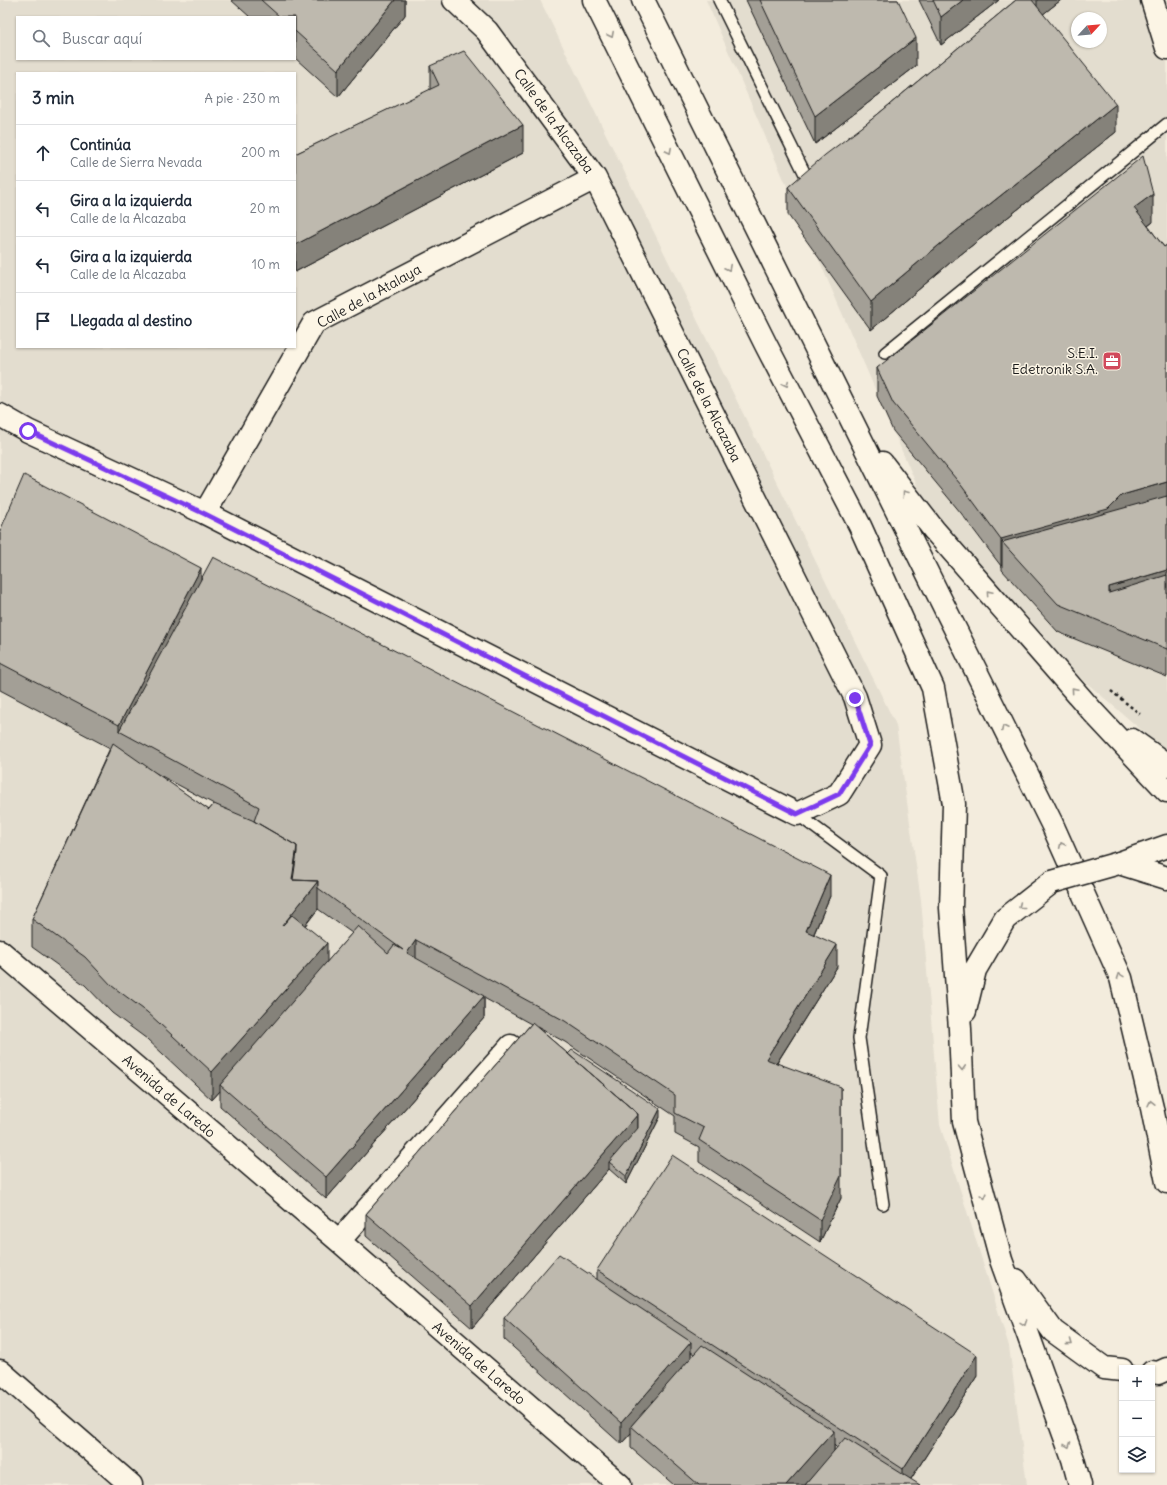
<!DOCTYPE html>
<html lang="es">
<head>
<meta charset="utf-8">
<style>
  body { margin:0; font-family:Delius,sans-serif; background:#f2f2f3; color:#1f2937 }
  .controls { position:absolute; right:12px; bottom:12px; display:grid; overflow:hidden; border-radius:0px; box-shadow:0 1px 3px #0004 }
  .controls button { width:36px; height:36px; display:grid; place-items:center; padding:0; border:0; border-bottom:1px solid #e0e1e3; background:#fff; color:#1f2937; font:20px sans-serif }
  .compass { position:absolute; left:1071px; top:12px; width:36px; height:36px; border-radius:50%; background:#fff; box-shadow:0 1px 3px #0004; rotate:64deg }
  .stop { position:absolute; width:12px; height:12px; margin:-9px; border:3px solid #7c3aed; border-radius:50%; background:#fff }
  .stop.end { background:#7c3aed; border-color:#fff; box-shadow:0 1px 4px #0008 }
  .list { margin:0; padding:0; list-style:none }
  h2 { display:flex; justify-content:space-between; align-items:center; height:52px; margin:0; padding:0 16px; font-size:17px }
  h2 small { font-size:13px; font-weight:400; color:#747a83 }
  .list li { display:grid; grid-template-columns:26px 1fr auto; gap:12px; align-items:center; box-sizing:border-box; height:56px; padding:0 16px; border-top:1px solid #e0e1e3 }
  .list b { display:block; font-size:15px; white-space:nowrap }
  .list p { margin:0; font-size:13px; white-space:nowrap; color:#747a83 }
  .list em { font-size:13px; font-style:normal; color:#747a83 }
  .icon { flex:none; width:22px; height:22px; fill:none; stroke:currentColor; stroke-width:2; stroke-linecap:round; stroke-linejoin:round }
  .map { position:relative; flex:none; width:1167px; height:1485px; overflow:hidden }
  .search { position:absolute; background:#fff; box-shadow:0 1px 3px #0004; left:16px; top:16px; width:280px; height:44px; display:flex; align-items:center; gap:10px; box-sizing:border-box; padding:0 14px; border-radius:0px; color:#747a83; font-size:15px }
  .panel { position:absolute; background:#fff; box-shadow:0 1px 3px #0004; left:16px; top:72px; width:280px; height:276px; border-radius:0px }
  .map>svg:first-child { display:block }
</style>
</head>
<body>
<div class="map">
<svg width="1167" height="1485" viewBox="0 0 1167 1485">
  <rect width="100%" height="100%" fill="#f3ecdd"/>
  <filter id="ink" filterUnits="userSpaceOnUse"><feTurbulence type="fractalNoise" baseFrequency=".025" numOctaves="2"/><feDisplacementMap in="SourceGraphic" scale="8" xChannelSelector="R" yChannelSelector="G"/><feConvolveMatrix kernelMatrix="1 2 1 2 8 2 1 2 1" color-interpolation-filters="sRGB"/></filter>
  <g filter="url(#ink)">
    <path fill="#e3ddcf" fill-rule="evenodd" d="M0 0H540L896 725 921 900 940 1125 1009 1346 1027 1485H0ZM17 17H295V59H17ZM17 73H295V347H17Z
      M706 0H1167V752L1053 654 925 504ZM1077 18H1101V42H1077Z"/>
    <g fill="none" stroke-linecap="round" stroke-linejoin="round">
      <defs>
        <path id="service" d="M719 0 808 180 813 176
          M885 353 1167 124
          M797 814 881 876 859 1038 883 1204"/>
        <path id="minor" d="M0 415 28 431 205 513 797 814 839 794 870 745 855 697 595 178 487 31 454 0
          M205 513 314 323 595 178
          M0 951 339 1241 620 1485
          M339 1241 511 1046
          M0 1371 131 1485"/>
        <path id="secondary" d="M1152 0 1167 48"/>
        <path id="motorway" d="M594 0 766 345 860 526 933 688 954 804 951 908 960 1029 964 1122 1001 1260 1073 1459 1080 1485
          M643 0 1052 824 1121 978 1152 1108 1167 1182
          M882 463 934 530 1093 712 1167 791
          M1132 740 1167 765
          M1119 863 1167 846
          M1119 863 1167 878
          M965 1011 975 970 1005 919 1052 882
          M1016 1280 1053 1331 1104 1368 1122 1370
          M1152 1372 1158 1373 1167 1369"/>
      </defs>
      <use href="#service" stroke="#1c1c1c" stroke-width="14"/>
      <use href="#minor" stroke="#1c1c1c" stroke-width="25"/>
      <use href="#secondary" stroke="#1c1c1c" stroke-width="25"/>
      <use href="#motorway" stroke="#1c1c1c" stroke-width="25"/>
      <path stroke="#1c1c1c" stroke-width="2.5" stroke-dasharray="3 3" stroke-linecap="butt" d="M1111 691 1140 714"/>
      <use href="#service" stroke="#fcf5e5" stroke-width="11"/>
      <use href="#minor" stroke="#fcf5e5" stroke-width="22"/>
      <use href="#secondary" stroke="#fcf5e5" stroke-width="22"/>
      <use href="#motorway" stroke="#fcf5e5" stroke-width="22"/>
      <defs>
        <path id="motorway-bridge" d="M1052 882 1119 863"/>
      </defs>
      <use href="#motorway-bridge" stroke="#1c1c1c" stroke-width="25" stroke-linecap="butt"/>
      <use href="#motorway-bridge" stroke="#fcf5e5" stroke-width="22"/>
    </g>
    <path fill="#a39f96" stroke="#1c1c1c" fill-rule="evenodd" d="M231 0H405V15L338 97 295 58V17H250Z
      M746 0H898L916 66 815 144Z
      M919 0H999L941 45Z
      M1016 0H1061L1043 14 1116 132 951 262 871 330 788 215V187L866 124Z
      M430 66 523 153 295 272V154L430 90Z
      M1153 222 1148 226 1164 247 1167 245V677L1058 632 1002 570V566H1001L961 513 893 431 877 396V368Z
      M0 531 201 578 830 896 814 934 837 967 777 1063 841 1198 820 1242 699 1162V1147L675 1134V1116L565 1042 537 1027 568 1054 660 1117 626 1184 609 1169 472 1328 366 1236V1214L531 1024 484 998V1018L326 1199 220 1106V1091L212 1100 147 1039 112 1013 85 985 32 947V919L110 748 0 690ZM152 771 214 804 209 810ZM318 909 352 933 327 962 305 926Z
      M597 1270 977 1376 911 1479 805 1485H674L631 1448V1433L621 1444 504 1339V1318L597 1280ZM691 1352 694 1354 691 1357ZM834 1445 837 1448 834 1452Z"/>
    <path fill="#85827a" stroke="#1c1c1c" d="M395 0H405V15L338 97V70Z
      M963 0H999L941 45V17Z
      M1037 0H1061L1037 19Z
      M916 38V66L815 144V116Z
      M1116 104V132L951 262 871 330V302L951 235Z
      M523 125V153L295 272V245Z
      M1153 194V222L1134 236V208Z
      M1167 482V509L1002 542V566H1001V539L1122 495Z
      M201 568V595L119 731V725Z
      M1167 570V598L1109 615V587Z
      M297 846V874L295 887 292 880Z
      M830 875V896L806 952V931Z
      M318 881V909L282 953V926Z
      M416 940V961L407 953Z
      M327 943V971L220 1085V1091L212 1100V1072Z
      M837 945V967L766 1080V1059Z
      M484 996V1018L326 1199V1177Z
      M841 1087V1198L820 1242V1220Z
      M660 1109V1117L626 1184V1176Z
      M638 1114V1136L609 1162V1169L472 1328V1306Z
      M691 1342V1363L631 1426V1433L621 1444V1423Z
      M977 1355V1376L907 1485H903V1469Z
      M834 1431V1453L805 1485H786Z"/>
    <path fill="#beb9ae" stroke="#1c1c1c" d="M261 0H395L338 70 295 31V17H280Z
      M760 0H898L916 38 815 116Z
      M933 0H963L941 17Z
      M1016 0H1032L1116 104 951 235 871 302 788 187 825 155 866 124Z
      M464 51 523 125 295 245V154L439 85 430 66Z
      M1143 156 1153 194 1134 208 1164 247 1167 245V482L1122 495 1108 509 1001 539 961 485 893 403 877 368Z
      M24 475 201 568 119 725 0 663V531Z
      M1167 496V570L1109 587V593L1167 575V649L1058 604 1002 542Z
      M213 557 830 875 806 931 837 945 766 1059 841 1087V1176L820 1220 699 1140 704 1128 675 1113V1095L565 1021 416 940 407 953 484 996 326 1177 220 1085 358 926 388 953 394 945 403 950 318 888V881L293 880 297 852V846L254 821 259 807 119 731Z
      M113 743 209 810 214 804 252 820 297 846 292 880 318 881 282 926 292 915 327 943 212 1072 147 1012 112 986 85 957 32 919Z
      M532 1023 638 1114 472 1306 366 1214Z
      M572 1050 660 1109 626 1176 609 1162 638 1128V1114L568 1054Z
      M672 1155 977 1355 903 1469 597 1270Z
      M559 1254 691 1342 621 1423 504 1318Z
      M702 1345 834 1431 786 1485H699L631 1426Z
      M845 1438 920 1485H805Z"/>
    <defs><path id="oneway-chevron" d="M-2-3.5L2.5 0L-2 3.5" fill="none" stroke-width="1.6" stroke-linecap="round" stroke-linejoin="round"/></defs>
    <g stroke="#97938b">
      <use href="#oneway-chevron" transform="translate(611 35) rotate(63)"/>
      <use href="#oneway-chevron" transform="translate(669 151) rotate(63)"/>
      <use href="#oneway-chevron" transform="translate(728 268) rotate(63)"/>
      <use href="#oneway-chevron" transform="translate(786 384) rotate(63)"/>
      <use href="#oneway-chevron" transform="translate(905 493) rotate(-127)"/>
      <use href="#oneway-chevron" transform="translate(989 593) rotate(-131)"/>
      <use href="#oneway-chevron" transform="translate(1074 690) rotate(-131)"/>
      <use href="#oneway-chevron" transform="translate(1004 728) rotate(-117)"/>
      <use href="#oneway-chevron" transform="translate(1062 845) rotate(-114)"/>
      <use href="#oneway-chevron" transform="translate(1021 906) rotate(142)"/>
      <use href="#oneway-chevron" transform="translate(1120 976) rotate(-110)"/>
      <use href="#oneway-chevron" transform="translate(962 1068) rotate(87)"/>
      <use href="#oneway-chevron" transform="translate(1151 1103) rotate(-103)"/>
      <use href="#oneway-chevron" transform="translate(984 1196) rotate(75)"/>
      <use href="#oneway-chevron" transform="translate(1024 1323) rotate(70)"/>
      <use href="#oneway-chevron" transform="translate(1070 1343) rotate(36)"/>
      <use href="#oneway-chevron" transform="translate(1068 1445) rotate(70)"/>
    </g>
  </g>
  <g fill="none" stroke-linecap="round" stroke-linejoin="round" filter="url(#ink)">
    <path stroke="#7c3aed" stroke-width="5" d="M28 431 205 514 797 814 839 794 870 745 855 698"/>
  </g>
  <defs>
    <symbol id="office-square" viewBox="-11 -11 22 22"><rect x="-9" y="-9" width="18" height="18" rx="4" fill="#d1495b" stroke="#fcf5e5"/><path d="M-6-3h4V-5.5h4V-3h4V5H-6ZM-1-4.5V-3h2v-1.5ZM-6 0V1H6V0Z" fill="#fff"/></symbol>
  </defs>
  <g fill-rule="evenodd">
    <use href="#office-square" x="1101" y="350" width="22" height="22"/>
  </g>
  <g text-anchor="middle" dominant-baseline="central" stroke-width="3" stroke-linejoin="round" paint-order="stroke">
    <g font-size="14" fill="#1c1c1c" stroke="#fcf5e5">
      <text transform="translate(554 121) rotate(54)">Calle de la Alcazaba</text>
      <text transform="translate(369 296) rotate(-29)">Calle de la Atalaya</text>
      <text transform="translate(709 405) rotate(63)">Calle de la Alcazaba</text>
      <text transform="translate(169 1096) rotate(41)">Avenida de Laredo</text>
      <text transform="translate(479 1363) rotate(41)">Avenida de Laredo</text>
    </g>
    <g font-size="14" fill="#1c1c1c" stroke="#fcf5e5" text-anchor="end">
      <text x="1098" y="353">S.E.I.<tspan x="1098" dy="16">Edetronik S.A.</tspan></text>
    </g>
  </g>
</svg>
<div class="controls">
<button>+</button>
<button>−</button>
<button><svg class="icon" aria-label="layers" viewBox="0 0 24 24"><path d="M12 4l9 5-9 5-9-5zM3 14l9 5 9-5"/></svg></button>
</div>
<svg class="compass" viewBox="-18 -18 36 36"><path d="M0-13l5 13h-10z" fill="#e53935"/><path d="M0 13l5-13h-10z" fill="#747a83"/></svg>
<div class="stop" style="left:28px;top:431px"></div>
<div class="stop end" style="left:855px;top:698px"></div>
<div class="search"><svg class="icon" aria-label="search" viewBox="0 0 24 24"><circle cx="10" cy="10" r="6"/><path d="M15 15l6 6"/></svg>Buscar aquí</div>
<section class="panel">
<h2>3 min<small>A pie · 230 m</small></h2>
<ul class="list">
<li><svg class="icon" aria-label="ahead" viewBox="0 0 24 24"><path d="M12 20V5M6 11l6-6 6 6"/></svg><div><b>Continúa</b><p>Calle de Sierra Nevada</p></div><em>200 m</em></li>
<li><svg class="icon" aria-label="left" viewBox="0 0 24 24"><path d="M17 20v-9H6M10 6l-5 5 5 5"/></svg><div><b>Gira a la izquierda</b><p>Calle de la Alcazaba</p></div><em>20 m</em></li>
<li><svg class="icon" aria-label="left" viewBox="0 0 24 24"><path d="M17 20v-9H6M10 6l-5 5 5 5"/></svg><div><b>Gira a la izquierda</b><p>Calle de la Alcazaba</p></div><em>10 m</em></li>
<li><svg class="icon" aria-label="arrive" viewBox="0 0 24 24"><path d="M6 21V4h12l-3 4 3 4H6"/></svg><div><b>Llegada al destino</b></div></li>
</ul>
</section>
</div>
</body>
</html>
